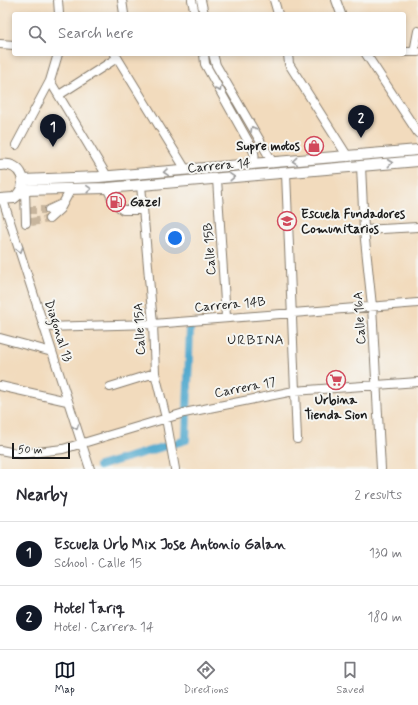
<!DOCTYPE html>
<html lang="en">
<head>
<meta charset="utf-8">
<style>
  body { margin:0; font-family:Mynerve,sans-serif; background:#f2f2f3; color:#2b2b33 }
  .scale { position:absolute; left:12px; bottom:10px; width:58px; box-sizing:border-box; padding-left:4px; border:2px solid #1c1c1c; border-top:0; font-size:11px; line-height:14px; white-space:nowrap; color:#1c1c1c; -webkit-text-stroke:3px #f6f6f2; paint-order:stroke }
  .you { position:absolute; left:175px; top:238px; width:14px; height:14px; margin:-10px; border:3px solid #fff; border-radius:50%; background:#1a73e8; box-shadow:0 0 0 6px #1a73e833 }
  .badge { display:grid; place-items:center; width:26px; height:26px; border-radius:50%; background:#111827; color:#fff; font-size:13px; font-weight:700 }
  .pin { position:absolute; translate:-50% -33px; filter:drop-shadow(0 1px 2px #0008) }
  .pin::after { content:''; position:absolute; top:21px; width:14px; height:12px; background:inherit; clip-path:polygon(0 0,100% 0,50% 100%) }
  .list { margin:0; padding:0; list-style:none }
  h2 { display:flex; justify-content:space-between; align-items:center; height:52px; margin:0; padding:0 16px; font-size:17px }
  h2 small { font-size:13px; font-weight:400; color:#7c7c81 }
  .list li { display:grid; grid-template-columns:26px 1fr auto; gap:12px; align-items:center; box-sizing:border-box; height:64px; padding:0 16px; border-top:1px solid #e1e1e2 }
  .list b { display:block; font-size:15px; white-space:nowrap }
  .list p { margin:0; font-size:13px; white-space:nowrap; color:#7c7c81 }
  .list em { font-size:13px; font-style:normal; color:#7c7c81 }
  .icon { flex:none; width:22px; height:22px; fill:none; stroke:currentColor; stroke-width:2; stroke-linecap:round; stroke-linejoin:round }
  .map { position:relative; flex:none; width:418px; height:469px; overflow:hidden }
  .search { position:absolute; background:#fff; box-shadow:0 2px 6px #0003; left:12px; right:12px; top:12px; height:44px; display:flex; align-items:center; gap:10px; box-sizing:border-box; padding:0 14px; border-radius:4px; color:#7c7c81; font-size:15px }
  .sheet { height:180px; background:#fff }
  nav { display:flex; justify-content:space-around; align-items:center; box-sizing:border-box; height:56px; border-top:1px solid #e1e1e2; background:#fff; font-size:11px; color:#7c7c81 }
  nav a { display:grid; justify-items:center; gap:2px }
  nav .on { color:#111827 }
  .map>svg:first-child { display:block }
</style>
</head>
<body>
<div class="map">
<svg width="418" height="469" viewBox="0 0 418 469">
  <rect width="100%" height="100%" fill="#f6f6f2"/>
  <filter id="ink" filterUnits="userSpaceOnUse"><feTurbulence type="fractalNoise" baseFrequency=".025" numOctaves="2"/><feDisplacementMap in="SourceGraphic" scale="8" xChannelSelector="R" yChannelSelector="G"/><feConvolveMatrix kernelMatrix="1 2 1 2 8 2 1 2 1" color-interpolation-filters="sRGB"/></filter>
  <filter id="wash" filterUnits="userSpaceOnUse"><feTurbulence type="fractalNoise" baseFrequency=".012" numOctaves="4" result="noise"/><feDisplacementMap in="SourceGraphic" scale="16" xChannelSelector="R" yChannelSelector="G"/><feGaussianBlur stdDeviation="0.9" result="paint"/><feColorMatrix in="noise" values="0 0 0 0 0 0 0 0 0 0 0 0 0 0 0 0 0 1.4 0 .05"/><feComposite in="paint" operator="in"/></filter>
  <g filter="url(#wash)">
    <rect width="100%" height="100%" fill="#f2dbbd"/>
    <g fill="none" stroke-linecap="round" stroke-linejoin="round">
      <path stroke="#51a9ce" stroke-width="8" d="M99 466 186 440 190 328"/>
    </g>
  </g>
  <g filter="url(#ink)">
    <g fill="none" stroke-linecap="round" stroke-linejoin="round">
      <path stroke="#c7b59d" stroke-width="8" stroke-dasharray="8 4" stroke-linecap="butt" d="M28 210H49
        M31 222 49 219"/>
      <defs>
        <path id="minor" d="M58 0 59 14
          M122 0 124 14
          M192 0 195 14
          M201 0 204 14
          M274 0 278 14
          M336 0 341 14
          M0 44 14 45
          M404 52H418
          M414 52 418 31
          M115 54 186 170
          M204 54 205 64 253 150C256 156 255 160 251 165
          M213 54 216 65 273 163
          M288 54 289 64 348 157
          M366 54 418 133
          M50 81 107 176
          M59 95 117 58
          M16 145 50 81 58 54
          M361 166 364 230 372 306 381 469
          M286 173 297 439
          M217 179 226 317
          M141 185 153 324 155 373 166 418 175 469
          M107 188 112 198
          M25 190 26 223
          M3 200 90 469
          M119 207 123 210H143
          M49 210 62 204
          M49 219 60 209 71 189
          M364 230 418 227
          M44 327 153 324 418 303
          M0 338 52 352
          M0 386 67 401
          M110 387 155 373
          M0 450 21 454 63 449 184 413 294 391 418 382"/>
        <path id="major" d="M0 165C22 161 31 186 14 198L0 199
          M23 180 99 177 418 150
          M22 190 107 188 418 161"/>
      </defs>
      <use href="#minor" stroke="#877c6c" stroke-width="10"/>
      <use href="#major" stroke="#877c6c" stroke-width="12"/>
      <use href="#minor" stroke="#fff" stroke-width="8"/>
      <use href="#major" stroke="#fff" stroke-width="10"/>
    </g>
    <defs><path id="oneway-chevron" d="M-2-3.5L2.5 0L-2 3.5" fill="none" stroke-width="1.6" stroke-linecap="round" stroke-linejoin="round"/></defs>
    <g stroke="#999">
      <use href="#oneway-chevron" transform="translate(219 89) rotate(61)"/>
      <use href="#oneway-chevron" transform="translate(253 129) rotate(-120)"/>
      <use href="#oneway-chevron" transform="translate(295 161) rotate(175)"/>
      <use href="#oneway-chevron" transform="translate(390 163) rotate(-6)"/>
      <use href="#oneway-chevron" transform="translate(166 172) rotate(175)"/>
      <use href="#oneway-chevron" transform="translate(232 177) rotate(-4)"/>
      <use href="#oneway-chevron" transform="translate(89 189) rotate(-3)"/>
      <use href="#oneway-chevron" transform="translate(20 250) rotate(73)"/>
      <use href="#oneway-chevron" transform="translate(76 427) rotate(71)"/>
    </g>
  </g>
  <defs>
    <symbol id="shop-ring" viewBox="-11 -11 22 22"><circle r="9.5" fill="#f6f6f2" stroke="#d1495b" stroke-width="1.5"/><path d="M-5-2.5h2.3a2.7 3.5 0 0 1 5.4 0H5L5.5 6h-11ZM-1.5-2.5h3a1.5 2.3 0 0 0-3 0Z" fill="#d1495b"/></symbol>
    <symbol id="fuel-ring" viewBox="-11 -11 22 22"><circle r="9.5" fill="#f6f6f2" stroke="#d1495b" stroke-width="1.5"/><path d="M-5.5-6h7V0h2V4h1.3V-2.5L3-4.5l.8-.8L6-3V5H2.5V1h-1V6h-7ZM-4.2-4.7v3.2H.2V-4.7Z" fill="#d1495b"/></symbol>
    <symbol id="school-ring" viewBox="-11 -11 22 22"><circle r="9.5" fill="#f6f6f2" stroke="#d1495b" stroke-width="1.5"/><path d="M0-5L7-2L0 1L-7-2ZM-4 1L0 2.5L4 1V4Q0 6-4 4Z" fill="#d1495b"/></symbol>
    <symbol id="supermarket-ring" viewBox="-11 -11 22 22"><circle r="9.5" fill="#f6f6f2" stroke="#d1495b" stroke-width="1.5"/><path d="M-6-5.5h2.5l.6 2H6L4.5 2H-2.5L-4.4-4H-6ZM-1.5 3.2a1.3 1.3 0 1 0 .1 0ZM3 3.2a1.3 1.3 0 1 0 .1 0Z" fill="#d1495b"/></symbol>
  </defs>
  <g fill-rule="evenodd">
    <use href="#shop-ring" x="303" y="135" width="22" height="22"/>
    <use href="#fuel-ring" x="105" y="191" width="22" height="22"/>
    <use href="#school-ring" x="276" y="210" width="22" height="22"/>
    <use href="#supermarket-ring" x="325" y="369" width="22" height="22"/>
  </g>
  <g text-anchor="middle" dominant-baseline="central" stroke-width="4" stroke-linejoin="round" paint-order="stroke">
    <g font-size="13" font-weight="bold" fill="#1c1c1c" stroke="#f6f6f2" text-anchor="start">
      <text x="300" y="146" text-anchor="end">Supre motos</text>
      <text x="130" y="202">Gazel</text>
      <text x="301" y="214">Escuela Fundadores<tspan x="301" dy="15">Comunitarios</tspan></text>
      <text x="336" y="400" text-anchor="middle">Urbina<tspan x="336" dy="15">Tienda Sion</tspan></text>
    </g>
    <g font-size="13" fill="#1c1c1c" stroke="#f6f6f2">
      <text transform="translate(219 166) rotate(-5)">Carrera 14</text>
      <text transform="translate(210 249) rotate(-94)">Calle 15B</text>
      <text transform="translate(230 305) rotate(-5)">Carrera 14B</text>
      <text transform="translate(360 318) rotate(-94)">Calle 16A</text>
      <text transform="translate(140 329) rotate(-93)">Calle 15A</text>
      <text transform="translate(58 331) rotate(72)">Diagonal 13</text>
      <text transform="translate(245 388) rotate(-11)">Carrera 17</text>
    </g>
    <g font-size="14" letter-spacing="1" fill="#1c1c1c" stroke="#f6f6f2">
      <text x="256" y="340">URBINA</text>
    </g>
  </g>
</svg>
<div class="scale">50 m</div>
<div class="you"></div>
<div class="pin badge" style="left:53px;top:147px">1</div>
<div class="pin badge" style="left:361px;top:138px">2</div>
<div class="search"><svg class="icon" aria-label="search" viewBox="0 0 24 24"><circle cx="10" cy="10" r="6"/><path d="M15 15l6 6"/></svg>Search here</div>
</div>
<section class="sheet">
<h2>Nearby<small>2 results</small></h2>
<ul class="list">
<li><span class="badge">1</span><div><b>Escuela Urb Mix Jose Antonio Galan</b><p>School · Calle 15</p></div><em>130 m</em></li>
<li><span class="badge">2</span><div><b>Hotel Tariq</b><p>Hotel · Carrera 14</p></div><em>180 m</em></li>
</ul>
</section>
<nav>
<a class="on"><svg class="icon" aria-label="map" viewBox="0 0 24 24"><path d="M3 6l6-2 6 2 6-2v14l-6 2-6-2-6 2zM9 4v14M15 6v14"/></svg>Map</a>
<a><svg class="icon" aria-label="directions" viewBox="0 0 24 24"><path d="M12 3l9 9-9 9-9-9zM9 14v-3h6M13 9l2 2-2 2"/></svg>Directions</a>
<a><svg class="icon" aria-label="saved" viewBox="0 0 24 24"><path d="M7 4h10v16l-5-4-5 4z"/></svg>Saved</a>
</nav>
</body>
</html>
